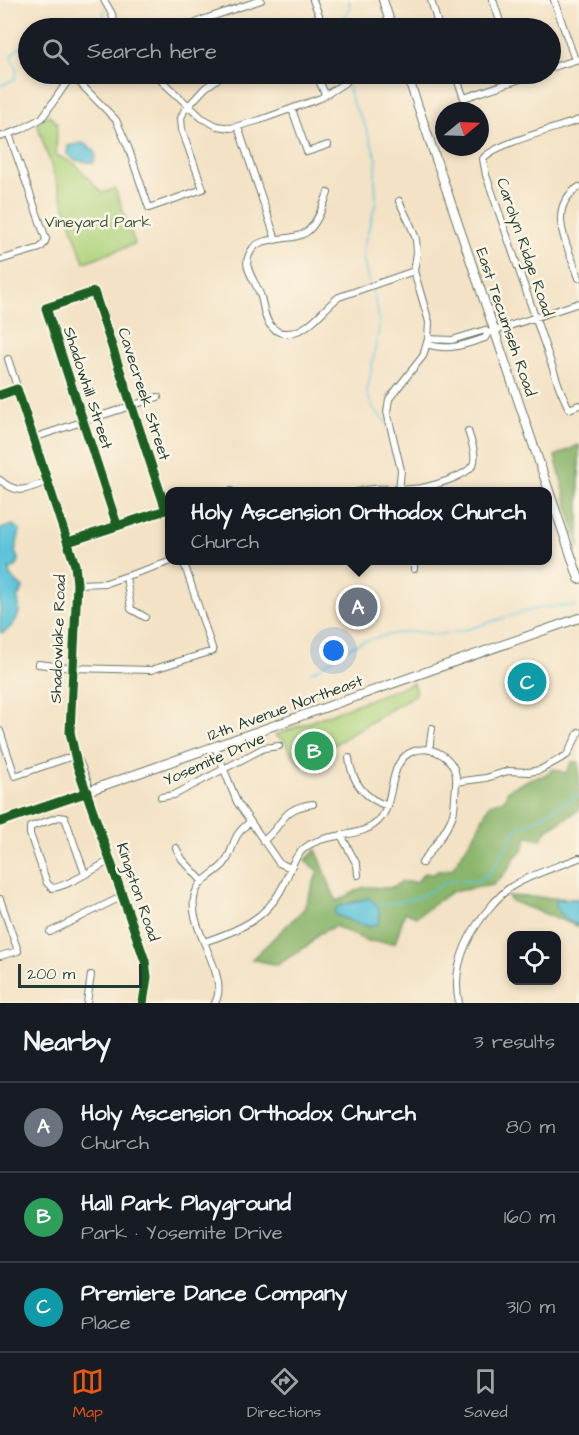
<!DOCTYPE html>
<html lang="en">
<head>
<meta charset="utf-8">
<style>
  body { margin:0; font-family:"Architects Daughter",sans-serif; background:#242831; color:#f1f3f6 }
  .controls { position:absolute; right:18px; bottom:18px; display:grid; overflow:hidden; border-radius:12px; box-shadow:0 3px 9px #0003 }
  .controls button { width:54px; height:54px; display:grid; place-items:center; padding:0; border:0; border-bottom:2px solid #363941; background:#171b24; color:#f1f3f6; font:30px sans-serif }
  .compass { position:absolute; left:435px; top:102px; width:54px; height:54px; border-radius:50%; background:#171b24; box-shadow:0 3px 9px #0003; rotate:71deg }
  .scale { position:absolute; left:18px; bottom:15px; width:124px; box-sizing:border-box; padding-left:6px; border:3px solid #1f3d34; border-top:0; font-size:16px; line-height:21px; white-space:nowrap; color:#1f3d34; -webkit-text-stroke:4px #fcf5e5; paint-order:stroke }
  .you { position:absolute; left:334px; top:651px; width:21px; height:21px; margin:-15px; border:4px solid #fff; border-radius:50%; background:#1a73e8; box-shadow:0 0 0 9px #1a73e833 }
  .badge { display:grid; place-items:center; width:39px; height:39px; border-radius:50%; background:#ea580c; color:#fff; font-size:20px; font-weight:700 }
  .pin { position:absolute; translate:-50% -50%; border:3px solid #fff; box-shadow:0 2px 6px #0006 }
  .popup { position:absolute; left:165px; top:487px; width:387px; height:78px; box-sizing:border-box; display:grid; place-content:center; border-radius:12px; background:#171b24; filter:drop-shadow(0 2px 4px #0005); font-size:20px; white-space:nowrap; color:#9ea1a6 }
  .popup b { font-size:22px; color:#f1f3f6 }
  .popup::after { content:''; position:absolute; left:50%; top:100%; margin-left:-12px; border:12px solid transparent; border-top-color:#171b24 }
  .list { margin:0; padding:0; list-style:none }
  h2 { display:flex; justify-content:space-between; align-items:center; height:78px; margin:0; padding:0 24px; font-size:26px }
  h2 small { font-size:20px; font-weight:400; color:#9ea1a6 }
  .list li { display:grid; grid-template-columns:39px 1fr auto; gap:18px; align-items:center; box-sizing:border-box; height:90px; padding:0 24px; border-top:2px solid #363941 }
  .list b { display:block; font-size:22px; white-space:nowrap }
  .list p { margin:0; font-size:20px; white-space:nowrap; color:#9ea1a6 }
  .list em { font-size:20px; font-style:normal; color:#9ea1a6 }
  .icon { flex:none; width:33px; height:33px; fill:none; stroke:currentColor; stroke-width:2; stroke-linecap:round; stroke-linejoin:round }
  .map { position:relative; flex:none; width:579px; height:1003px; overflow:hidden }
  .search { position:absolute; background:#171b24; box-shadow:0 3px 9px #0003; left:18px; right:18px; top:18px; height:66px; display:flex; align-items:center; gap:15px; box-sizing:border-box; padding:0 21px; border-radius:33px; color:#9ea1a6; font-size:22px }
  .sheet { height:348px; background:#171b24 }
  nav { display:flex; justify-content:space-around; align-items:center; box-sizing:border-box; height:84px; border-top:2px solid #363941; background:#171b24; font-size:16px; color:#9ea1a6 }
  nav a { display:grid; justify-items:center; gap:3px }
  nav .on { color:#ea580c }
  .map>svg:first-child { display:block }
</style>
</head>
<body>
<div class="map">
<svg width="579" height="1003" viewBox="0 0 579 1003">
  <rect width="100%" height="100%" fill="#fcf5e5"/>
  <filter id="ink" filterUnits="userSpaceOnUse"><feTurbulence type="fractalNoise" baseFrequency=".0167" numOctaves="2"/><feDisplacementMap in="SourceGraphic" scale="12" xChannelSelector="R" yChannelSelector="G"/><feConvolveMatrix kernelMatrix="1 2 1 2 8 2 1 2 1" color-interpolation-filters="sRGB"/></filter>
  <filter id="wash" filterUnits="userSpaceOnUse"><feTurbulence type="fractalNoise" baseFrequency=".008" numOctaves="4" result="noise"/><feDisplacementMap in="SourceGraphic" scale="24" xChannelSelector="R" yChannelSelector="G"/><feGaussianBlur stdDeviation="1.35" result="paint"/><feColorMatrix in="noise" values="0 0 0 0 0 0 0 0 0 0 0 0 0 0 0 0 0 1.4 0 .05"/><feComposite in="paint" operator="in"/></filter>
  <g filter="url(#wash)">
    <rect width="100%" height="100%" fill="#f3e2c5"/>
    <path fill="#add37d" stroke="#668858" stroke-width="1.5" d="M49 115 57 123 56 155 75 164 102 193 115 189 135 244 84 262 37 124Z
      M413 683 416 694 301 765 288 748 285 741 275 735Z"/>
    <path fill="#8ab56c" stroke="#547950" stroke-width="1.5" fill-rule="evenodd" d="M579 445V549L555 456Z
      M572 762H579V810L548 829 541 839 527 836 523 850 515 857 508 870 493 885 451 892 416 917 405 912 395 943 367 941 335 926 318 934 309 945 277 965 252 959 304 909 318 871 305 861 316 850C325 867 327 885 337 901L364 887 390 888 402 882H417L424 873 435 874 437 871 452 869 476 832 490 804 504 800 508 790 532 778 543 776 554 769 566 773ZM368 898 375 904 370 927 336 915 350 903Z
      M508 896 579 899V927L511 901Z"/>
    <path fill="#5dc4da" stroke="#3e8087" stroke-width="1.5" d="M83 143 94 150 96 155 94 163 75 160 67 154 68 146Z
      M13 525 20 530 15 552 19 561 16 567 9 568 10 576 23 588 21 593 17 597C23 612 16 624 3 633L0 632V529Z
      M369 898C378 904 382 913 378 924 366 930 349 920 336 915L335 912 337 907Z
      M579 899V925C569 924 560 913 554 905L556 900Z"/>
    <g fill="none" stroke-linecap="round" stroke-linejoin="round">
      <path stroke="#5dc4da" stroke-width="1.5" d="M93 28 101 22 105 10
        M340 28 349 8V0
        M343 74 345 80
        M347 85 353 104 364 123 377 159 375 175 376 202 363 249V258L369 283
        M0 86 15 79 17 69 11 58C14 49 20 47 28 45
        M371 288 378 311 379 329 367 391C369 405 377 414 387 423
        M311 672C330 664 342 649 362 642 375 638 392 633 407 632 422 631 436 636 452 633 496 624 529 603 576 606
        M378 906 416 898 430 892 442 884 454 880 474 882 486 876 496 864 515 831 579 795"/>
    </g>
  </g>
  <g filter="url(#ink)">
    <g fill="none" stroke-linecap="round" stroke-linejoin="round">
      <defs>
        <path id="minor" d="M104 0 112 14 115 28
          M313 0 319 15V28
          M431 0 439 28
          M493 0 502 28
          M554 0 575 60
          M186 28 202 20 261 0
          M550 68 579 59
          M154 74 202 118 217 126 231 128 260 120 321 98 346 82
          M316 74 325 94
          M455 74 464 98 535 74
          M292 109 307 152 328 145
          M579 120C560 127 491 145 483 159L486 175 560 389 569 409 579 405
          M238 127 276 240
          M0 137 22 129 42 118 72 75 116 120 128 147 149 208 203 189 182 130 181 118 184 111 205 88 224 74
          M579 187C544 209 569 248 579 278
          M328 193C323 205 319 220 309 230 294 244 261 233 251 251 248 256 246 262 248 268 251 278 258 287 261 297 264 307 264 320 272 327 274 330 280 333 284 333 308 335 323 308 339 297L414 271
          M399 201 411 226 416 239 417 253 414 271 429 322 428 339 423 356 389 399 387 412 401 470 399 492
          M0 260 40 248 44 244 46 239 9 134
          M428 339 452 340 485 330 488 333
          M428 340 429 345C449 351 467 344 485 338L488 333 579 303
          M8 359 75 565 77 584 70 732 77 765 145 961 147 977 143 1003
          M0 395 17 389
          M33 438 158 397
          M0 480C19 496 27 489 48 481
          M231 491V492
          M357 492C375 486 394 490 412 489 426 488 470 477 474 462 476 452 471 441 468 431
          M68 542 166 510 94 292 46 308 117 525
          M414 569V560
          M126 577 131 609 145 617
          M77 584 106 583 175 560
          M38 664 73 668 151 670 213 651 183 560
          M0 731 15 776 76 755
          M215 747 237 802 279 863 291 868
          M429 750 432 728
          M78 758 88 782V790
          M349 758C352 782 365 799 388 806
          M456 782 486 778 508 771 529 772 540 770 567 755 579 732
          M161 797 174 795 264 748 279 746
          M341 835 357 865 358 875
          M263 841C286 824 278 809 313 804
          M176 848 182 859 203 882
          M85 874 65 818 59 817 30 827V834L47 883 52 888C67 887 97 867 111 860
          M0 899 18 951 0 956
          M50 932 123 896
          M204 942C237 931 267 919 283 886 290 872 293 856 306 847 328 831 364 840 381 818 396 798 387 760 414 751 433 745 453 757 456 776 457 783 455 791 455 799 454 805 455 811 452 817 446 833 432 848 422 863
          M87 1003 91 975
          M215 1003C232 973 180 922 197 889 203 878 216 873 224 864 236 848 229 838 250 822
          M459 1003C451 967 468 933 491 906 497 899 503 892 511 887 531 874 557 867 579 858"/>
        <path id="major" d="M383 0 392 28
          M407 74 579 579
          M0 822 579 618"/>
      </defs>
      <use href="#minor" stroke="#697767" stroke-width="8"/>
      <use href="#major" stroke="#697767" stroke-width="10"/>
      <use href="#minor" stroke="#fff" stroke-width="6"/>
      <use href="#major" stroke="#fff" stroke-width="8"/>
      <defs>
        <path id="cycleway" d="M0 395 17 389 75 565 77 584 70 732 77 765 145 961 147 977 143 1003
          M68 542 166 510 94 292 46 308 117 525
          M0 822 88 792"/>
      </defs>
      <use href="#cycleway" stroke="#fcf5e5" stroke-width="13"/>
      <use href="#cycleway" stroke="#1b5e20" stroke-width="9"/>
    </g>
  </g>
  <g text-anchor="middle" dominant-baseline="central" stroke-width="5" stroke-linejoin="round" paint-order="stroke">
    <g font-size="16" fill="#3b5b43" stroke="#fcf5e5">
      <text x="98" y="222">Vineyard Park</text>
    </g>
    <g font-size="16" fill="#1f3d34" stroke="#fcf5e5">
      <text transform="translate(525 247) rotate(71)">Carolyn Ridge Road</text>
      <text transform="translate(506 322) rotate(71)">East Tecumseh Road</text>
      <text transform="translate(88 388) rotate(72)">Shadowhill Street</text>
      <text transform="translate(144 394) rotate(72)">Cavecreek Street</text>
      <text transform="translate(58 639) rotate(-88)">Shadowlake Road</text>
      <text transform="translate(285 708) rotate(-20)">12th Avenue Northeast</text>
      <text transform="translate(214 759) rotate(-24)">Yosemite Drive</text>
      <text transform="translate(138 892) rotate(71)">Kingston Road</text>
    </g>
  </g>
</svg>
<div class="controls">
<button><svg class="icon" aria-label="locate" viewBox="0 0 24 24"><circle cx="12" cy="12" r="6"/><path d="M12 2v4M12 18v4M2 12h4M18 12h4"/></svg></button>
</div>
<svg class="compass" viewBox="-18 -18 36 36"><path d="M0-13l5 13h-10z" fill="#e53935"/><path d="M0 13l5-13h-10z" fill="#9ea1a6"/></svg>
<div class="scale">200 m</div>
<div class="you"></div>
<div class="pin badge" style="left:358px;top:607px;background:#6b7280">A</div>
<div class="popup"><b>Holy Ascension Orthodox Church</b>Church</div>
<div class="pin badge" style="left:314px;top:751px;background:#2e9e5b">B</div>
<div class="pin badge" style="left:527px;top:682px;background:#0f9aa8">C</div>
<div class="search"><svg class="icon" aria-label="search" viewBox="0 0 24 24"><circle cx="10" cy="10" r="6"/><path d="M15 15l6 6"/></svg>Search here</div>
</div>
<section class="sheet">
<h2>Nearby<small>3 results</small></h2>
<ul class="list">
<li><span class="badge" style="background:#6b7280">A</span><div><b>Holy Ascension Orthodox Church</b><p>Church</p></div><em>80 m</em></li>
<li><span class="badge" style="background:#2e9e5b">B</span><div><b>Hall Park Playground</b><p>Park · Yosemite Drive</p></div><em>160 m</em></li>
<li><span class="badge" style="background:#0f9aa8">C</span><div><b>Premiere Dance Company</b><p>Place</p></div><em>310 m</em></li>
</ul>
</section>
<nav>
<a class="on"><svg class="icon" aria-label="map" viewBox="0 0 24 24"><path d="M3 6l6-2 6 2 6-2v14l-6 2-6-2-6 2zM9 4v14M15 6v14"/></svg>Map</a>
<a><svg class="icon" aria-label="directions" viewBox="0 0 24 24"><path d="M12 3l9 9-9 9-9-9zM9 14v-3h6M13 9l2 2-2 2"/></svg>Directions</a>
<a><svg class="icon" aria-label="saved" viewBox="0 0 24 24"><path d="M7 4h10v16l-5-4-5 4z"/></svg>Saved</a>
</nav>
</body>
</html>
